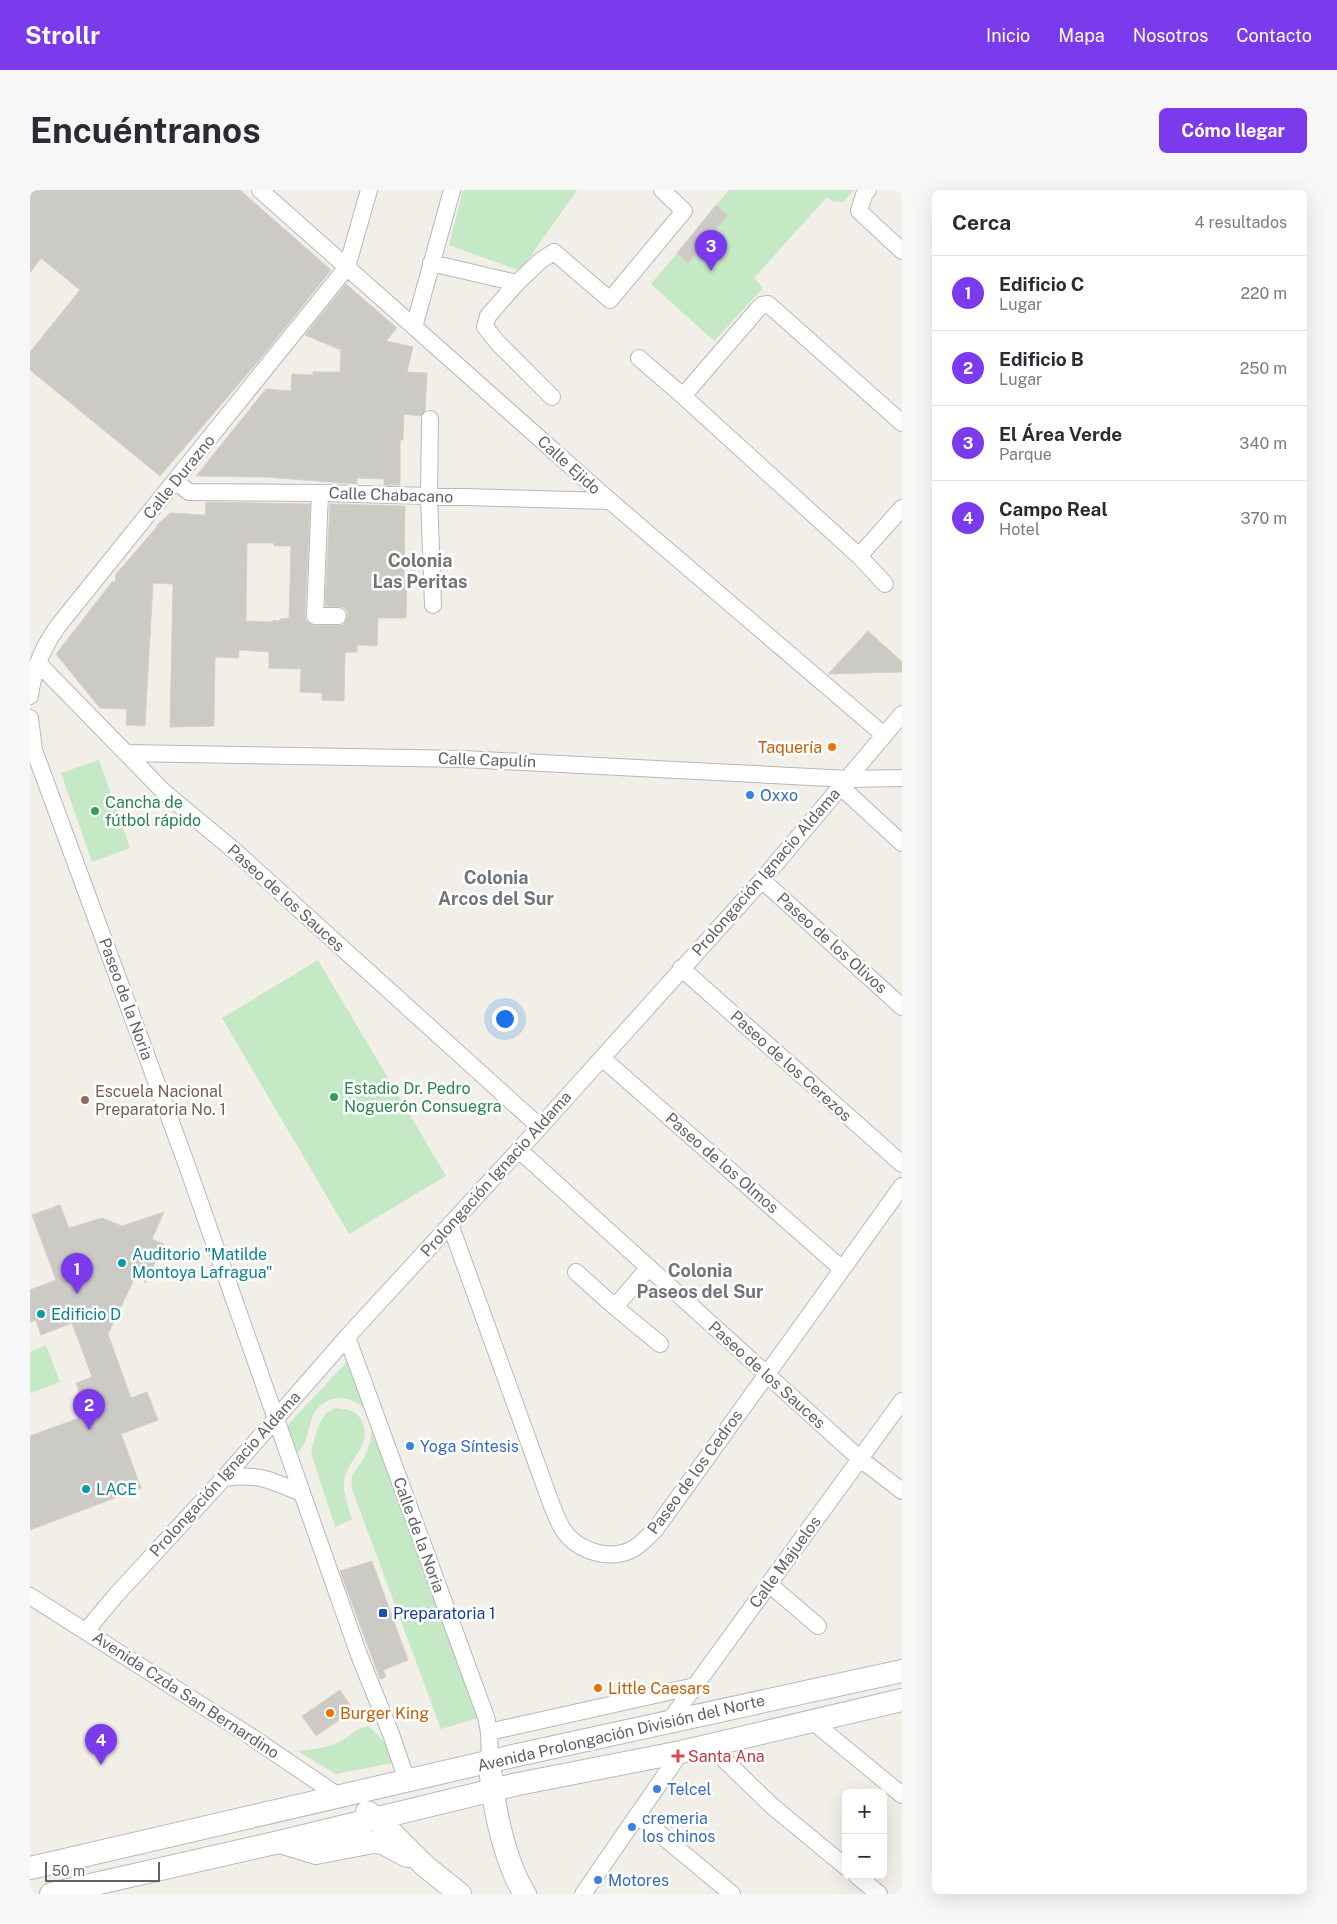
<!DOCTYPE html>
<html lang="es">
<head>
<meta charset="utf-8">
<style>
  body { margin:0; font-family:"Public Sans",sans-serif; background:#f7f7f7; color:#2b2b33 }
  .controls { position:absolute; right:15px; bottom:15px; display:grid; overflow:hidden; border-radius:8px; box-shadow:0 5px 20px #0002 }
  .controls button { width:45px; height:45px; display:grid; place-items:center; padding:0; border:0; border-bottom:1px solid #e1e1e2; background:#fff; color:#2b2b33; font:25px sans-serif }
  .scale { position:absolute; left:15px; bottom:12px; width:115px; box-sizing:border-box; padding-left:5px; border:2px solid #5f6368; border-top:0; font-size:14px; line-height:18px; white-space:nowrap; color:#5f6368; -webkit-text-stroke:4px #fff; paint-order:stroke }
  .you { position:absolute; left:474px; top:828px; width:18px; height:18px; margin:-12px; border:4px solid #fff; border-radius:50%; background:#1a73e8; box-shadow:0 0 0 8px #1a73e833 }
  .badge { display:grid; place-items:center; width:32px; height:32px; border-radius:50%; background:#7c3aed; color:#fff; font-size:16px; font-weight:700 }
  .pin { position:absolute; translate:-50% -41px; filter:drop-shadow(0 1px 2px #0008) }
  .pin::after { content:''; position:absolute; top:26px; width:18px; height:15px; background:inherit; clip-path:polygon(0 0,100% 0,50% 100%) }
  .list { margin:0; padding:0; list-style:none }
  h2 { display:flex; justify-content:space-between; align-items:center; height:65px; margin:0; padding:0 20px; font-size:21px }
  h2 small { font-size:16px; font-weight:400; color:#7c7c81 }
  .list li { display:grid; grid-template-columns:32px 1fr auto; gap:15px; align-items:center; box-sizing:border-box; height:75px; padding:0 20px; border-top:1px solid #e1e1e2 }
  .list b { display:block; font-size:19px; white-space:nowrap }
  .list p { margin:0; font-size:16px; white-space:nowrap; color:#7c7c81 }
  .list em { font-size:16px; font-style:normal; color:#7c7c81 }
  .map { position:relative; flex:none; width:872px; height:1704px; overflow:hidden; border-radius:8px }
  header { display:flex; align-items:center; gap:30px; box-sizing:border-box; height:70px; padding:0 25px; background:#7c3aed; color:#fff }
  header strong { font-size:24px }
  nav { display:flex; gap:28px; margin-inline-start:auto; font-size:18px }
  .intro { display:flex; align-items:center; justify-content:space-between; box-sizing:border-box; height:120px; padding:0 30px }
  h1 { margin:0; font-size:35px }
  .button { padding:12px 22px; border-radius:8px; background:#7c3aed; color:#fff; font-size:18px; font-weight:700 }
  main { display:flex; gap:30px; padding:0 30px }
  aside { flex:1; background:#fff; border-radius:8px; box-shadow:0 5px 20px #0002 }
  .map>svg:first-child { display:block }
</style>
</head>
<body>
<header>
<strong>Strollr</strong>
<nav><a>Inicio</a><a>Mapa</a><a>Nosotros</a><a>Contacto</a></nav>
</header>
<div class="intro"><h1>Encuéntranos</h1><a class="button">Cómo llegar</a></div>
<main>
<div class="map">
<svg width="872" height="1704" viewBox="0 0 872 1704">
  <rect width="100%" height="100%" fill="#f1efe8"/>
  <path fill="#c5e8c5" d="M433 0H547L490 81 419 55Z
    M699 0H824L813 12H804L797 7 724 88 733 98 684 151 621 94 647 63 658 73 697 24 686 15Z
    M69 570 100 658 62 672 31 583Z
    M288 770 416 986 319 1044 192 828Z
    M16 1155 30 1192 0 1203V1162Z
    M323 1165 448 1528 411 1539 322 1299C322 1295 321 1291 322 1287 323 1282 329 1276 332 1271 345 1248 349 1218 317 1209 308 1207 298 1210 291 1215 277 1225 281 1251 268 1262L255 1238Z
    M306 1218C317 1219 326 1220 332 1231 344 1258 313 1271 314 1295 314 1306 319 1318 322 1329L305 1337 281 1263 286 1243 291 1231 296 1223Z
    M339 1536 356 1554 362 1573 306 1584 267 1561C283 1559 300 1558 314 1549 326 1542 325 1539 339 1536Z"/>
  <path fill="#cccac5" stroke="#d6d1c6" fill-rule="evenodd" d="M0 0H210L301 80 230 169 130 286 0 180V162L50 100 11 68 0 83Z
    M686 15 698 25 658 73 647 63Z
    M316 94 367 138 356 151 383 157 377 182 397 183 395 221 391 226 374 224 373 250H370V295H354V289L327 288V294L234 287 166 286 236 199 261 201 262 184 283 185V182H310L311 160 275 145Z
    M176 312 280 314 275 426 276 431 285 436 313 435 318 426 317 421 313 417 295 416 300 314 375 316 374 390 377 391 376 428H348L347 456 327 455V462H315L314 511 292 510V503L270 502 271 479 239 478V462L209 460V468L185 467 184 536 140 537 143 394 123 393 115 536 96 535 97 519 70 518 26 464 82 392H85L86 384 126 338 127 335 140 323 175 325ZM217 353H244V356H261L259 428 250 429V431L243 430V432L216 431Z
    M838 441 872 472V482L798 484Z
    M30 1015 39 1038 72 1028 92 1036 134 1022 122 1049 134 1054 115 1093 109 1079 78 1144 101 1208 117 1202 128 1230 91 1244 111 1298 0 1340V1246L57 1225 46 1193 62 1187 42 1133 11 1145 6 1130 0 1132V1100L26 1090 2 1025Z
    M342 1371 378 1470 353 1480 356 1487 350 1489 310 1381Z
    M310 1500 319 1513 318 1524 286 1546 272 1526Z"/>
  <g fill="none" stroke-linecap="round" stroke-linejoin="round">
    <defs>
      <path id="street" d="M230 0 580 311 854 545
        M838 0 834 5 829 21 872 61
        M401 73 487 93
        M384 137 422 0
        M609 168 653 206 829 366 855 394
        M653 206 728 119 732 115 738 114 872 233
        M522 207 467 152 455 137 458 126 487 93 510 71 524 62 580 110 654 21 632 0
        M400 229 399 306 403 415
        M146 292 159 302 290 303 580 311
        M290 303 285 426H308
        M829 366 872 318
        M8 473 134 602 206 662 510 937
        M0 506C3 480 13 457 28 436L317 77 339 0
        M0 528 4 560 155 970 329 1465 361 1544 377 1591
        M96 563 434 569 819 589 872 588
        M811 597 872 653
        M732 690 872 817
        M651 778 872 974
        M572 868 812 1079
        M489 960 829 1268 872 1301
        M420 1034 522 1316C525 1323 528 1331 532 1338 545 1360 577 1371 601 1360 610 1356 618 1346 625 1340L872 996
        M619 1077 585 1117 630 1154
        M546 1082 585 1117
        M317 1147 456 1527 459 1542 460 1572
        M194 1288C227 1283 241 1290 271 1303
        M739 1394 788 1436
        M0 1406 217 1544 310 1607
        M57 1440 86 1405 194 1288 317 1147 510 937 732 690 872 524
        M782 1531 872 1605
        M638 1533 872 1211
        M459 1542 665 1496
        M679 1555 742 1616 816 1677
        M607 1625 702 1704
        M826 1685 849 1704
        M553 1704 651 1562"/>
      <path id="secondary" d="M461 1586C464 1620 476 1675 495 1704
        M337 1622 347 1628 395 1676 430 1704
        M250 1652 286 1663 343 1652 353 1653 377 1666
        M0 1678 483 1566 872 1481
        M21 1704 249 1652 488 1594 651 1562 872 1510"/>
    </defs>
    <use href="#street" stroke="#b5b8bc" stroke-width="18"/>
    <use href="#secondary" stroke="#b6babf" stroke-width="24"/>
    <use href="#street" stroke="#fff" stroke-width="16"/>
    <use href="#secondary" stroke="#fff" stroke-width="22"/>
  </g>
  <g fill="#e8710a" stroke="#fff" stroke-width="2">
    <circle cx="802" cy="557" r="5"/>
    <circle cx="568" cy="1498" r="5"/>
    <circle cx="300" cy="1523" r="5"/>
  </g>
  <g fill="#3f7fe0" stroke="#fff" stroke-width="2">
    <circle cx="720" cy="605" r="5"/>
    <circle cx="380" cy="1256" r="5"/>
    <circle cx="627" cy="1599" r="5"/>
    <circle cx="602" cy="1637" r="5"/>
    <circle cx="568" cy="1690" r="5"/>
  </g>
  <g fill="#2e9e5b" stroke="#fff" stroke-width="2">
    <circle cx="65" cy="621" r="5"/>
    <circle cx="304" cy="907" r="5"/>
  </g>
  <circle fill="#8d6e63" stroke="#fff" stroke-width="2" cx="55" cy="910" r="5"/>
  <g fill="#0f9aa8" stroke="#fff" stroke-width="2">
    <circle cx="92" cy="1073" r="5"/>
    <circle cx="11" cy="1124" r="5"/>
    <circle cx="56" cy="1299" r="5"/>
  </g>
  <rect fill="#1a4fb4" stroke="#fff" stroke-width="2" x="348" y="1418" width="10" height="10" rx="2.5"/>
  <path fill="#e0444e" stroke="#fff" stroke-width="2" d="M645.5 1558.5h5v5h5v5h-5v5h-5v-5h-5v-5h5z"/>
  <g text-anchor="middle" dominant-baseline="central" stroke-width="5" stroke-linejoin="round" paint-order="stroke">
    <g font-size="16" fill="#5f6368" stroke="#fff">
      <text transform="translate(539 275) rotate(42)">Calle Ejido</text>
      <text transform="translate(149 287) rotate(-51)">Calle Durazno</text>
      <text transform="translate(361 305) rotate(2)">Calle Chabacano</text>
      <text transform="translate(457 570) rotate(2)">Calle Capulín</text>
      <text transform="translate(736 682) rotate(-49)">Prolongación Ignacio Aldama</text>
      <text transform="translate(256 708) rotate(42)">Paseo de los Sauces</text>
      <text transform="translate(802 753) rotate(42)">Paseo de los Olivos</text>
      <text transform="translate(96 809) rotate(70)">Paseo de la Noria</text>
      <text transform="translate(761 876) rotate(42)">Paseo de los Cerezos</text>
      <text transform="translate(692 973) rotate(41)">Paseo de los Olmos</text>
      <text transform="translate(466 984) rotate(-48)">Prolongación Ignacio Aldama</text>
      <text transform="translate(737 1185) rotate(42)">Paseo de los Sauces</text>
      <text transform="translate(665 1282) rotate(-54)">Paseo de los Cedros</text>
      <text transform="translate(195 1284) rotate(-48)">Prolongación Ignacio Aldama</text>
      <text transform="translate(389 1345) rotate(70)">Calle de la Noria</text>
      <text transform="translate(755 1372) rotate(-54)">Calle Majuelos</text>
      <text transform="translate(156 1505) rotate(33)">Avenida Czda San Bernardino</text>
      <text transform="translate(591 1543) rotate(-13)">Avenida Prolongación División del Norte</text>
    </g>
    <g font-size="16" fill="#c56008" stroke="#fff" text-anchor="start">
      <text x="792" y="557" text-anchor="end">Taquería</text>
      <text x="578" y="1498">Little Caesars</text>
      <text x="310" y="1523">Burger King</text>
    </g>
    <g font-size="16" fill="#366cbe" stroke="#fff" text-anchor="start">
      <text x="730" y="605">Oxxo</text>
      <text x="390" y="1256">Yoga Síntesis</text>
      <text x="637" y="1599">Telcel</text>
      <text x="612" y="1628">cremeria<tspan x="612" dy="18">los chinos</tspan></text>
      <text x="578" y="1690">Motores</text>
    </g>
    <g font-size="16" fill="#27864d" stroke="#fff" text-anchor="start">
      <text x="75" y="612">Cancha de<tspan x="75" dy="18">fútbol rápido</tspan></text>
      <text x="314" y="898">Estadio Dr. Pedro<tspan x="314" dy="18">Noguerón Consuegra</tspan></text>
    </g>
    <g font-size="16" fill="#785e54" stroke="#fff" text-anchor="start">
      <text x="65" y="901">Escuela Nacional<tspan x="65" dy="18">Preparatoria No. 1</tspan></text>
    </g>
    <g font-size="16" fill="#0d838f" stroke="#fff" text-anchor="start">
      <text x="102" y="1064">Auditorio "Matilde<tspan x="102" dy="18">Montoya Lafragua"</tspan></text>
      <text x="21" y="1124">Edificio D</text>
      <text x="66" y="1299">LACE</text>
    </g>
    <g font-size="16" fill="#164399" stroke="#fff" text-anchor="start">
      <text x="363" y="1423">Preparatoria 1</text>
    </g>
    <g font-size="16" fill="#be3a42" stroke="#fff" text-anchor="start">
      <text x="658" y="1566">Santa Ana</text>
    </g>
    <g font-size="18" font-weight="bold" fill="#70757a" stroke="#fff">
      <text x="390" y="370">Colonia<tspan x="390" dy="21">Las Peritas</tspan></text>
      <text x="466" y="687">Colonia<tspan x="466" dy="21">Arcos del Sur</tspan></text>
      <text x="670" y="1080">Colonia<tspan x="670" dy="21">Paseos del Sur</tspan></text>
    </g>
  </g>
</svg>
<div class="controls">
<button>+</button>
<button>−</button>
</div>
<div class="scale">50 m</div>
<div class="you"></div>
<div class="pin badge" style="left:47px;top:1104px">1</div>
<div class="pin badge" style="left:59px;top:1240px">2</div>
<div class="pin badge" style="left:681px;top:81px">3</div>
<div class="pin badge" style="left:71px;top:1575px">4</div>
</div>
<aside>
<h2>Cerca<small>4 resultados</small></h2>
<ul class="list">
<li><span class="badge">1</span><div><b>Edificio C</b><p>Lugar</p></div><em>220 m</em></li>
<li><span class="badge">2</span><div><b>Edificio B</b><p>Lugar</p></div><em>250 m</em></li>
<li><span class="badge">3</span><div><b>El Área Verde</b><p>Parque</p></div><em>340 m</em></li>
<li><span class="badge">4</span><div><b>Campo Real</b><p>Hotel</p></div><em>370 m</em></li>
</ul>
</aside>
</main>
</body>
</html>
